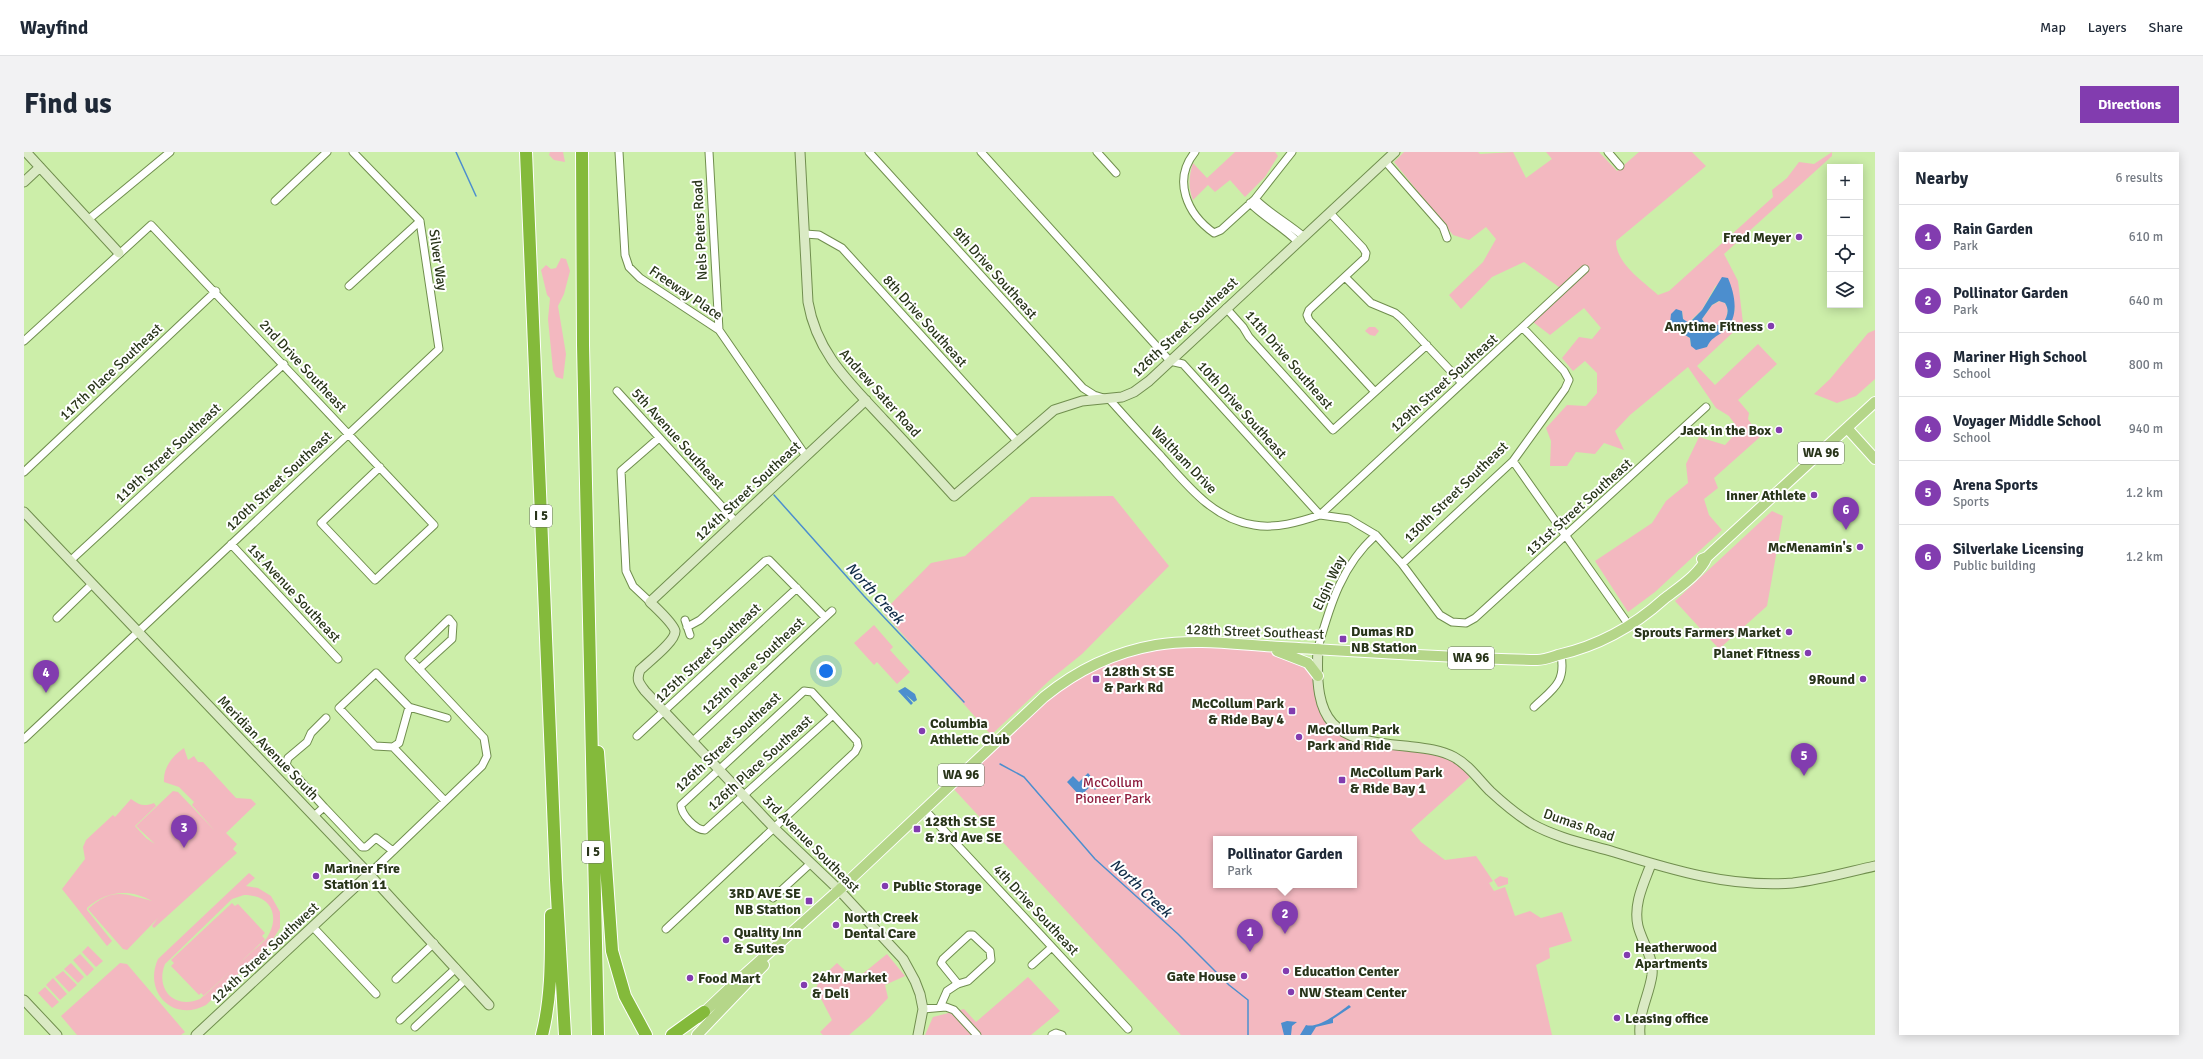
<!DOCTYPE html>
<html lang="en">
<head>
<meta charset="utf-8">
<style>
  body { margin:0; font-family:Signika,sans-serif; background:#f2f2f3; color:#1f2937 }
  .controls { position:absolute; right:12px; top:12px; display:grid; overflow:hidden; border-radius:0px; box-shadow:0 2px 10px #0003 }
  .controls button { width:36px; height:36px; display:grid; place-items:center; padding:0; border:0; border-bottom:1px solid #e0e1e3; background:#fff; color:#1f2937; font:20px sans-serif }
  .you { position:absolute; left:802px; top:519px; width:14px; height:14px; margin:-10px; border:3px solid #fff; border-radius:50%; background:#1a73e8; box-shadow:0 0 0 6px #1a73e833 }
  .badge { display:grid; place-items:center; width:26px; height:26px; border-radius:50%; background:#823caf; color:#fff; font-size:13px; font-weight:700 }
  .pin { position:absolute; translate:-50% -33px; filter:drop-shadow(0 1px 2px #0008) }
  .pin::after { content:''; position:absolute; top:21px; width:14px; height:12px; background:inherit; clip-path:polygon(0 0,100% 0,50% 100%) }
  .popup { position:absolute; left:1189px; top:684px; width:144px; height:52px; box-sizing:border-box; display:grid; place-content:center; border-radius:0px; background:#fff; filter:drop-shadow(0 1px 3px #0005); font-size:13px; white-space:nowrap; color:#747a83 }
  .popup b { font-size:15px; color:#1f2937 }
  .popup::after { content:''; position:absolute; left:50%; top:100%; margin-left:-8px; border:8px solid transparent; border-top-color:#fff }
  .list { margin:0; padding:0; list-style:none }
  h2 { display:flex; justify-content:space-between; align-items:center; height:52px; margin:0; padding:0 16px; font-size:17px }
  h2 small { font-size:13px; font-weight:400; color:#747a83 }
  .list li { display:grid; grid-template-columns:26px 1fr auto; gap:12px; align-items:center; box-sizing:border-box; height:64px; padding:0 16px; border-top:1px solid #e0e1e3 }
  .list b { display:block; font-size:15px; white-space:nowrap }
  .list p { margin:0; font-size:13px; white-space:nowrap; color:#747a83 }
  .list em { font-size:13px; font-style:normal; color:#747a83 }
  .icon { flex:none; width:22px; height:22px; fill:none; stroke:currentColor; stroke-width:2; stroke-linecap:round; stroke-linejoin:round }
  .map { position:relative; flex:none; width:1851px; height:883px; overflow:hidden; border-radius:0px }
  header { display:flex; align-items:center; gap:24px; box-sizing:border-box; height:56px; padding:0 20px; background:#fff; border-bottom:1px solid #e0e1e3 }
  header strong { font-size:19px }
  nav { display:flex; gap:22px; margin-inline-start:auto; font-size:14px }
  .intro { display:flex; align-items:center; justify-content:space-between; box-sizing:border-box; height:96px; padding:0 24px }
  h1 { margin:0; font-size:28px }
  .button { padding:10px 18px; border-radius:0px; background:#823caf; color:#fff; font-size:14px; font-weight:700 }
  main { display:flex; gap:24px; padding:0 24px }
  aside { flex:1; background:#fff; border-radius:0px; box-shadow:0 2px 10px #0003 }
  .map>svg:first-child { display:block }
</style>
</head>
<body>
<header>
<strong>Wayfind</strong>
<nav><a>Map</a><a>Layers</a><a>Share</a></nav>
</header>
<div class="intro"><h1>Find us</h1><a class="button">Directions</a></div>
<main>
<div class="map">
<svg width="1851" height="883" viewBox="0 0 1851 883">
  <rect width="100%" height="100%" fill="#cceea9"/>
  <path fill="#f3b8c0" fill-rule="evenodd" d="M526 0H539L541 10 530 8 525 3Z
    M1211 0H1251L1254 4 1241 25 1221 45 1206 28 1191 40 1184 33 1169 48C1164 36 1165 23 1169 11L1183 26Z
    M1380 0H1454L1456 2 1489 0 1502 26 1528 7 1522 0H1575L1593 19 1615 0H1668L1682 14 1592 89C1592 112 1619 129 1634 143L1645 139 1749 45 1748 38 1763 26 1775 10 1790 12 1808 0V4L1700 102 1714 129 1719 171 1673 214 1691 233 1734 192 1753 212 1714 248 1725 261 1724 267 1736 285 1690 326 1694 336 1680 347 1685 363 1698 378 1631 440 1604 460 1571 409 1628 371 1642 349 1664 331 1662 312 1675 285 1701 293 1715 278 1705 264 1692 256 1664 215 1606 263 1591 279 1600 298 1580 291 1571 302 1552 300 1543 314H1526L1527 289 1522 276 1543 253 1562 254 1573 241V221L1561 209 1549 219 1538 206 1555 185 1568 187 1577 176 1560 156 1526 183 1509 170 1542 140 1500 110 1468 125 1437 157 1425 143 1459 110 1472 87 1462 75 1445 88 1429 83 1370 10ZM1692 133 1711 157 1700 178 1686 188 1683 195 1667 194 1666 186 1651 177 1658 159 1659 167 1664 171 1678 158Z
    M537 106 542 107 546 119 540 142 534 154 542 202 539 227 532 225 529 218 524 167 526 146 523 143 517 118 522 113 527 117 532 116Z
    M1696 149 1701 151C1706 159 1703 164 1699 172L1683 175 1678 167 1688 153Z
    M1345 175H1351L1355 179 1351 184 1346 183 1341 179Z
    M1851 178V227L1832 244 1813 251 1790 242 1806 227 1844 181Z
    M1089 344 1145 414 1058 502 1027 527 967 583 859 460 907 411 941 404 1007 345Z
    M1748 359 1759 364 1743 454 1695 497 1651 449Z
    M850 473 869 495 866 498 886 520 873 532 853 510 850 513 830 491Z
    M1133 493 1258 495 1289 518 1297 551 1324 583 1415 599 1448 619 1444 622 1447 624 1387 678 1397 690 1421 708 1452 704 1469 729 1465 731 1470 739 1481 735 1491 764 1506 759 1517 766 1538 760 1548 789 1525 796 1526 806 1512 813 1528 883H1157L926 633 1044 527ZM1192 687H1330V733H1192Z
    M160 596 164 608 170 604 174 610H179L212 646 227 647 232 652 202 681 213 692 209 697 213 701 130 776 128 774 134 766 103 798 99 797 64 757C89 735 100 742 128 749 105 736 82 739 63 756V758L88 789 83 794 38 737 61 707 59 695 62 688 89 663 91 665 107 647C115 653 120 655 130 651L132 654 111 674 122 686 131 692 112 674 149 639 154 640 191 679 168 653 170 650 155 635 140 630C139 616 148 604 160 596Z
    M225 721 231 726 222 734 234 736 247 744 256 760V776L246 792 182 853C149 871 119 840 134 807ZM220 743C248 743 257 765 242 787L176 847C150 858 131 837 141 812L208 747Z
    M1476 724 1484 726V732L1474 735 1470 728Z
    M208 751 211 754 214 752 241 781 238 784 241 787 180 844 177 841 175 843 147 814 150 811 147 808Z
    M64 794 79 809 72 815 58 800Z
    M56 802 70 817 63 824 49 808Z
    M863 802 881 824 861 833 864 846 846 865 825 883H799L796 880 808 868 792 837 795 828 813 811 831 828Z
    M47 811 60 825 54 831 40 817Z
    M96 811 103 812 161 880 157 883H53L37 864Z
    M39 819 53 833 45 840 31 825Z
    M1004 825 1036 859 1007 883H901L909 865 940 857 952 870Z
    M29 826 43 842 36 848 22 833Z
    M21 835 35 850 28 856 14 841Z"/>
  <path fill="#4c8ece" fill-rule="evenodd" d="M1698 125 1704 126C1711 142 1716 166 1700 179 1692 185 1687 186 1683 195L1672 198 1667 194 1666 186 1651 177 1646 171 1647 162 1652 157 1658 159 1659 167 1665 171 1678 158ZM1695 149 1701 151C1706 159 1703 164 1699 172L1683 175 1678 167 1688 153Z
    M881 535 891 542 893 548 890 550 882 543 889 551 887 553 874 539Z
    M1064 621 1075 634 1071 638 1067 634 1056 644 1043 630 1049 624 1055 630Z
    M1325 853 1327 855 1309 867V871L1292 875 1287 883H1276L1282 873C1294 877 1316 860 1325 853Z
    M1263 869 1273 870 1268 874 1267 883H1260L1257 871Z"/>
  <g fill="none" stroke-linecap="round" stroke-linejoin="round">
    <path stroke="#4c8ece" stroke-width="1.5" d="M432 0 452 44
      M750 343 840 444 940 550
      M976 612 1000 625 1071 707 1154 782 1205 833 1224 848V883"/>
    <defs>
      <path id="street" d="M595 0 601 103 605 115 616 126 695 178 782 304
        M685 0 695 178
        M845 0 1059 236 1070 243 1086 248C1103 267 1120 286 1137 304 1163 333 1189 367 1230 373 1252 377 1275 370 1296 363L1561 117
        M957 0 1146 209 1159 212 1296 363 1325 367 1352 383 1378 412 1416 463 1428 470 1442 471 1451 466 1682 255
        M1073 0 1092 21
        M1171 0C1148 28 1163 62 1190 81L1197 78 1231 47 1268 0
        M1584 0 1596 14
        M1361 9 1419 75 1423 86
        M1231 47C1246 62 1264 71 1280 85
        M251 49 303 0
        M1226 51C1241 66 1259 75 1274 90
        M1306 61 1339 96 1342 101 1341 106 1285 158 1283 163 1285 168 1351 240
        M65 67 146 0
        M781 82 795 83 818 96 993 289
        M1321 125 1347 151 1371 161 1377 166 1438 231
        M325 134 396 69
        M1202 156 1219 175 1225 185 1309 278 1403 193
        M0 189 127 73 410 373 351 428 297 371 356 315
        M593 239 712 370
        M1489 309 1602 469
        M0 320 192 139
        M207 392 314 507
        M46 409 260 212
        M1378 412 1489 309 1541 237 1545 228 1540 219 1499 176
        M626 450 609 434 602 419 597 319 635 286
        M33 466 68 432
        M661 468 666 483
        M663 475 676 468 741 409 745 408 801 465
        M1294 496C1306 453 1318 413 1352 383
        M385 555 423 566
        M1510 555C1529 537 1542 531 1537 503
        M613 584 773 436
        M0 587 415 197 396 69 329 0
        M669 589 808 459
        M369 595 375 591 385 555 352 521 315 556 351 594 369 595 421 649
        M300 655 262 613 264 606 283 590 287 581 302 566
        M900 657 1104 877
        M290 664 300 655 338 695H342L352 686 369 699
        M345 722 458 614 463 604 460 586 385 506 425 467 429 472 428 487 395 517
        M749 746 787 711
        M289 775 352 842
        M642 777 831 600 834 594 833 589 788 540 780 539 657 653C657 662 671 678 681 678L809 563
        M1008 813 1028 795
        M372 827 410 791
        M916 855 923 839 932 833 934 832 944 829 967 808 966 799 949 783H945L919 807 917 811 934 832
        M899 857 922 855 930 858 953 883
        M376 868 432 816
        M391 875 442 827
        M1028 883 1032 881 1038 883"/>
      <path id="secondary" d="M2 0 95 101
        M776 0 784 150C793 202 826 231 860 268 884 293 907 319 930 344L1030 258 1058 249 1098 245 1110 240 1125 229 1371 0
        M0 30 16 15
        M842 248 626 450C632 456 649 471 651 479 652 489 623 511 616 518 612 528 615 531 621 539L750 676 815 738 879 807 891 829 896 842 899 857 894 883
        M0 360 345 722 465 853
        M1294 496C1290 572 1308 588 1381 594 1398 596 1415 597 1430 605 1445 613 1454 627 1466 639 1479 651 1493 663 1508 672 1533 686 1563 692 1590 700 1648 718 1707 736 1769 731 1796 728 1824 720 1851 714
        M0 848 33 883
        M172 883 345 722
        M1616 883C1614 861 1625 844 1628 823 1630 806 1618 790 1614 774 1609 752 1620 731 1627 712"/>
      <path id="primary" d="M1823 276 1851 307
        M1678 407 1683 405 1851 250
        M1253 499 1284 511 1294 524
        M674 866 711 831 815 738 1020 545C1052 519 1091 500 1132 493 1173 486 1216 493 1257 495 1342 500 1428 506 1513 508 1520 508 1528 505 1534 503 1574 494 1610 474 1640 447 1654 436 1676 422 1683 405
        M673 883 740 813"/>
      <path id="highway" d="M502 0 532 728 541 883
        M558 0 559 193 574 883
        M574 600 588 799 601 844 622 883
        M518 883C528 844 527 803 527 763
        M648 883 680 860"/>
    </defs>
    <use href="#street" stroke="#708e4e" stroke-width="9"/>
    <use href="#secondary" stroke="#708e4e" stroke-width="11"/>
    <use href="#primary" stroke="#fff" stroke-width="12"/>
    <use href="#highway" stroke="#fff" stroke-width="14"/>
    <use href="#street" stroke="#fff" stroke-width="7"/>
    <use href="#secondary" stroke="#daeac4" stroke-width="9"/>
    <use href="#primary" stroke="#b5d689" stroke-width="10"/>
    <use href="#highway" stroke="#84ba3b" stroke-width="12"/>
  </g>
  <g fill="#823caf" stroke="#fff" stroke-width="1.5">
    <circle cx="1775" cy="85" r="4"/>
    <circle cx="1747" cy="174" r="4"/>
    <circle cx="1755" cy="278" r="4"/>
    <circle cx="1790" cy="343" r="4"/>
    <circle cx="1836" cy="395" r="4"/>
    <circle cx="1765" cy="480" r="4"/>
    <rect x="1315" y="483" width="8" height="8" rx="2"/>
    <circle cx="1784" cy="501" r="4"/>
    <rect x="1068" y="523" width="8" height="8" rx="2"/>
    <circle cx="1839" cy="527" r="4"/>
    <rect x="1264" y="555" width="8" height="8" rx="2"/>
    <circle cx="898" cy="579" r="4"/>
    <circle cx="1275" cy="585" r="4"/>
    <rect x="1314" y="624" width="8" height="8" rx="2"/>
    <rect x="889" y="673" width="8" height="8" rx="2"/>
    <circle cx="292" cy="724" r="4"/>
    <circle cx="861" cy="734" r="4"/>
    <rect x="781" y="745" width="8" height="8" rx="2"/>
    <circle cx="812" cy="773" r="4"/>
    <circle cx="702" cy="788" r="4"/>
    <circle cx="1603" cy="803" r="4"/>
    <circle cx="1262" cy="819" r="4"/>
    <circle cx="1220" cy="824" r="4"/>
    <circle cx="666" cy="826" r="4"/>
    <circle cx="780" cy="833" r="4"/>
    <circle cx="1267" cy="840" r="4"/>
    <circle cx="1593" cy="866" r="4"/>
  </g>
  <g text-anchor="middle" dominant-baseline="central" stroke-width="4" stroke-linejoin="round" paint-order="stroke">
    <g fill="#fff" stroke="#68715e" stroke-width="1">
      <rect x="1774" y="290" width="46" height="22" rx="3"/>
      <rect x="506" y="353" width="22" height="22" rx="3"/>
      <rect x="1424" y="495" width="46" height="22" rx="3"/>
      <rect x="914" y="612" width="46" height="22" rx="3"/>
      <rect x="558" y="689" width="22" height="22" rx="3"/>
    </g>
    <g font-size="13" font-weight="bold" fill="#283419">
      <text x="1797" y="301">WA 96</text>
      <text x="517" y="364">I 5</text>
      <text x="1447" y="506">WA 96</text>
      <text x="937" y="623">WA 96</text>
      <text x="569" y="700">I 5</text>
    </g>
    <g font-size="14" fill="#283419" stroke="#fff">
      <text transform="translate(676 78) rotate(-93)">Nels Peters Road</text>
      <text transform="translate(414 108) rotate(82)">Silver Way</text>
      <text transform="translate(971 121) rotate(48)">9th Drive Southeast</text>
      <text transform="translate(662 141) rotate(34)">Freeway Place</text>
      <text transform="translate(901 169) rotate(48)">8th Drive Southeast</text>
      <text transform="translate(1161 175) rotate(-43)">126th Street Southeast</text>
      <text transform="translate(1265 208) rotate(49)">11th Drive Southeast</text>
      <text transform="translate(279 214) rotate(47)">2nd Drive Southeast</text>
      <text transform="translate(87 220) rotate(-43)">117th Place Southeast</text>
      <text transform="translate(1420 231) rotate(-42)">129th Street Southeast</text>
      <text transform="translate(856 241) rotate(48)">Andrew Sater Road</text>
      <text transform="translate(1218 258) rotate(48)">10th Drive Southeast</text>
      <text transform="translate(654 287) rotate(48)">5th Avenue Southeast</text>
      <text transform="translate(144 301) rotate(-43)">119th Street Southeast</text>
      <text transform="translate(1160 308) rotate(46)">Waltham Drive</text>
      <text transform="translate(255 329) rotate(-43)">120th Street Southeast</text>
      <text transform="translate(724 339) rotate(-43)">124th Street Southeast</text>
      <text transform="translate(1432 340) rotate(-44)">130th Street Southeast</text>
      <text transform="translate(1555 355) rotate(-42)">131st Street Southeast</text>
      <text transform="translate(1305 431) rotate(-65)">Elgin Way</text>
      <text transform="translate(270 441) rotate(47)">1st Avenue Southeast</text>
      <text transform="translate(1231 480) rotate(2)">128th Street Southeast</text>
      <text transform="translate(684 501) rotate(-43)">125th Street Southeast</text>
      <text transform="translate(729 514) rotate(-43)">125th Place Southeast</text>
      <text transform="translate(704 590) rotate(-43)">126th Street Southeast</text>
      <text transform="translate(244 596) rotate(46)">Meridian Avenue South</text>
      <text transform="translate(736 611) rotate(-42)">126th Place Southeast</text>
      <text transform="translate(1555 673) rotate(19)">Dumas Road</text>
      <text transform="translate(787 692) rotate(45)">3rd Avenue Southeast</text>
      <text transform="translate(1012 758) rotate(47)">4th Drive Southeast</text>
      <text transform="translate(241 801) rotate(-43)">124th Street Southwest</text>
    </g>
    <g font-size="14" font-weight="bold" fill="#283419" stroke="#fff" text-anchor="start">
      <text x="1767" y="85" text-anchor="end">Fred Meyer</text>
      <text x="1739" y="174" text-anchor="end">Anytime Fitness</text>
      <text x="1747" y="278" text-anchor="end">Jack in the Box</text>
      <text x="1782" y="343" text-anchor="end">Inner Athlete</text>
      <text x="1828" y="395" text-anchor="end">McMenamin's</text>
      <text x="1327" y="479">Dumas RD<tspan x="1327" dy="16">NB Station</tspan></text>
      <text x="1757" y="480" text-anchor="end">Sprouts Farmers Market</text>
      <text x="1776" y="501" text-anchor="end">Planet Fitness</text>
      <text x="1080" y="519">128th St SE<tspan x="1080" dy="16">&amp; Park Rd</tspan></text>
      <text x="1831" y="527" text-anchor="end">9Round</text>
      <text x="1260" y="551" text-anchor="end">McCollum Park<tspan x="1260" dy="16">&amp; Ride Bay 4</tspan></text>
      <text x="906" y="571">Columbia<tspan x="906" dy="16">Athletic Club</tspan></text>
      <text x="1283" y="577">McCollum Park<tspan x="1283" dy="16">Park and Ride</tspan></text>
      <text x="1326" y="620">McCollum Park<tspan x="1326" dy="16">&amp; Ride Bay 1</tspan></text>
      <text x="901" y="669">128th St SE<tspan x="901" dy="16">&amp; 3rd Ave SE</tspan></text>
      <text x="300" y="716">Mariner Fire<tspan x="300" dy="16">Station 11</tspan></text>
      <text x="869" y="734">Public Storage</text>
      <text x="777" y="741" text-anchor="end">3RD AVE SE<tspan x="777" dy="16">NB Station</tspan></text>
      <text x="820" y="765">North Creek<tspan x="820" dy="16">Dental Care</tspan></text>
      <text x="710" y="780">Quality Inn<tspan x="710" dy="16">&amp; Suites</tspan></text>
      <text x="1611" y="795">Heatherwood<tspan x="1611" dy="16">Apartments</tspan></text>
      <text x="1270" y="819">Education Center</text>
      <text x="1212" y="824" text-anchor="end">Gate House</text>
      <text x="788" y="825">24hr Market<tspan x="788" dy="16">&amp; Deli</tspan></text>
      <text x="674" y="826">Food Mart</text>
      <text x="1275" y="840">NW Steam Center</text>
      <text x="1601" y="866">Leasing office</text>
    </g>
    <g font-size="14" fill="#8e1d3e" stroke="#fff">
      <text x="1089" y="630">McCollum<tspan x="1089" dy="16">Pioneer Park</tspan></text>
    </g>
    <g font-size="15" font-style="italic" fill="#112d48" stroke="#fff">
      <text transform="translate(851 441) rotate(47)">North Creek</text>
      <text transform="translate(1117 736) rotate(43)">North Creek</text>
    </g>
  </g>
</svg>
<div class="controls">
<button>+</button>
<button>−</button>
<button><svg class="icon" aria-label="locate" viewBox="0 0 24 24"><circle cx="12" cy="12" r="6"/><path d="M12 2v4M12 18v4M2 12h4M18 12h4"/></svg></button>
<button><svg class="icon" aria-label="layers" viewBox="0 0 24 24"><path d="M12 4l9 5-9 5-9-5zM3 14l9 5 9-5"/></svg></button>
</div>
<div class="you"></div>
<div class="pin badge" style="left:1226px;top:800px">1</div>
<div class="pin badge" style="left:1261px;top:782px">2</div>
<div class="popup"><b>Pollinator Garden</b>Park</div>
<div class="pin badge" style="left:160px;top:696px">3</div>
<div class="pin badge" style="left:22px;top:541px">4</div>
<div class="pin badge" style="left:1780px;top:624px">5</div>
<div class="pin badge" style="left:1822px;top:378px">6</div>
</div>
<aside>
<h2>Nearby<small>6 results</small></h2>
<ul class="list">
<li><span class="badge">1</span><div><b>Rain Garden</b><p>Park</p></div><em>610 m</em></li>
<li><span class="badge">2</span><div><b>Pollinator Garden</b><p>Park</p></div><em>640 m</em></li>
<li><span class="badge">3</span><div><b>Mariner High School</b><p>School</p></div><em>800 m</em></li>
<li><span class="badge">4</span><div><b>Voyager Middle School</b><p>School</p></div><em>940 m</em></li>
<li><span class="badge">5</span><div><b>Arena Sports</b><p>Sports</p></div><em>1.2 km</em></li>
<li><span class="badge">6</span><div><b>Silverlake Licensing</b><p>Public building</p></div><em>1.2 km</em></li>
</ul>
</aside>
</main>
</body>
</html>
